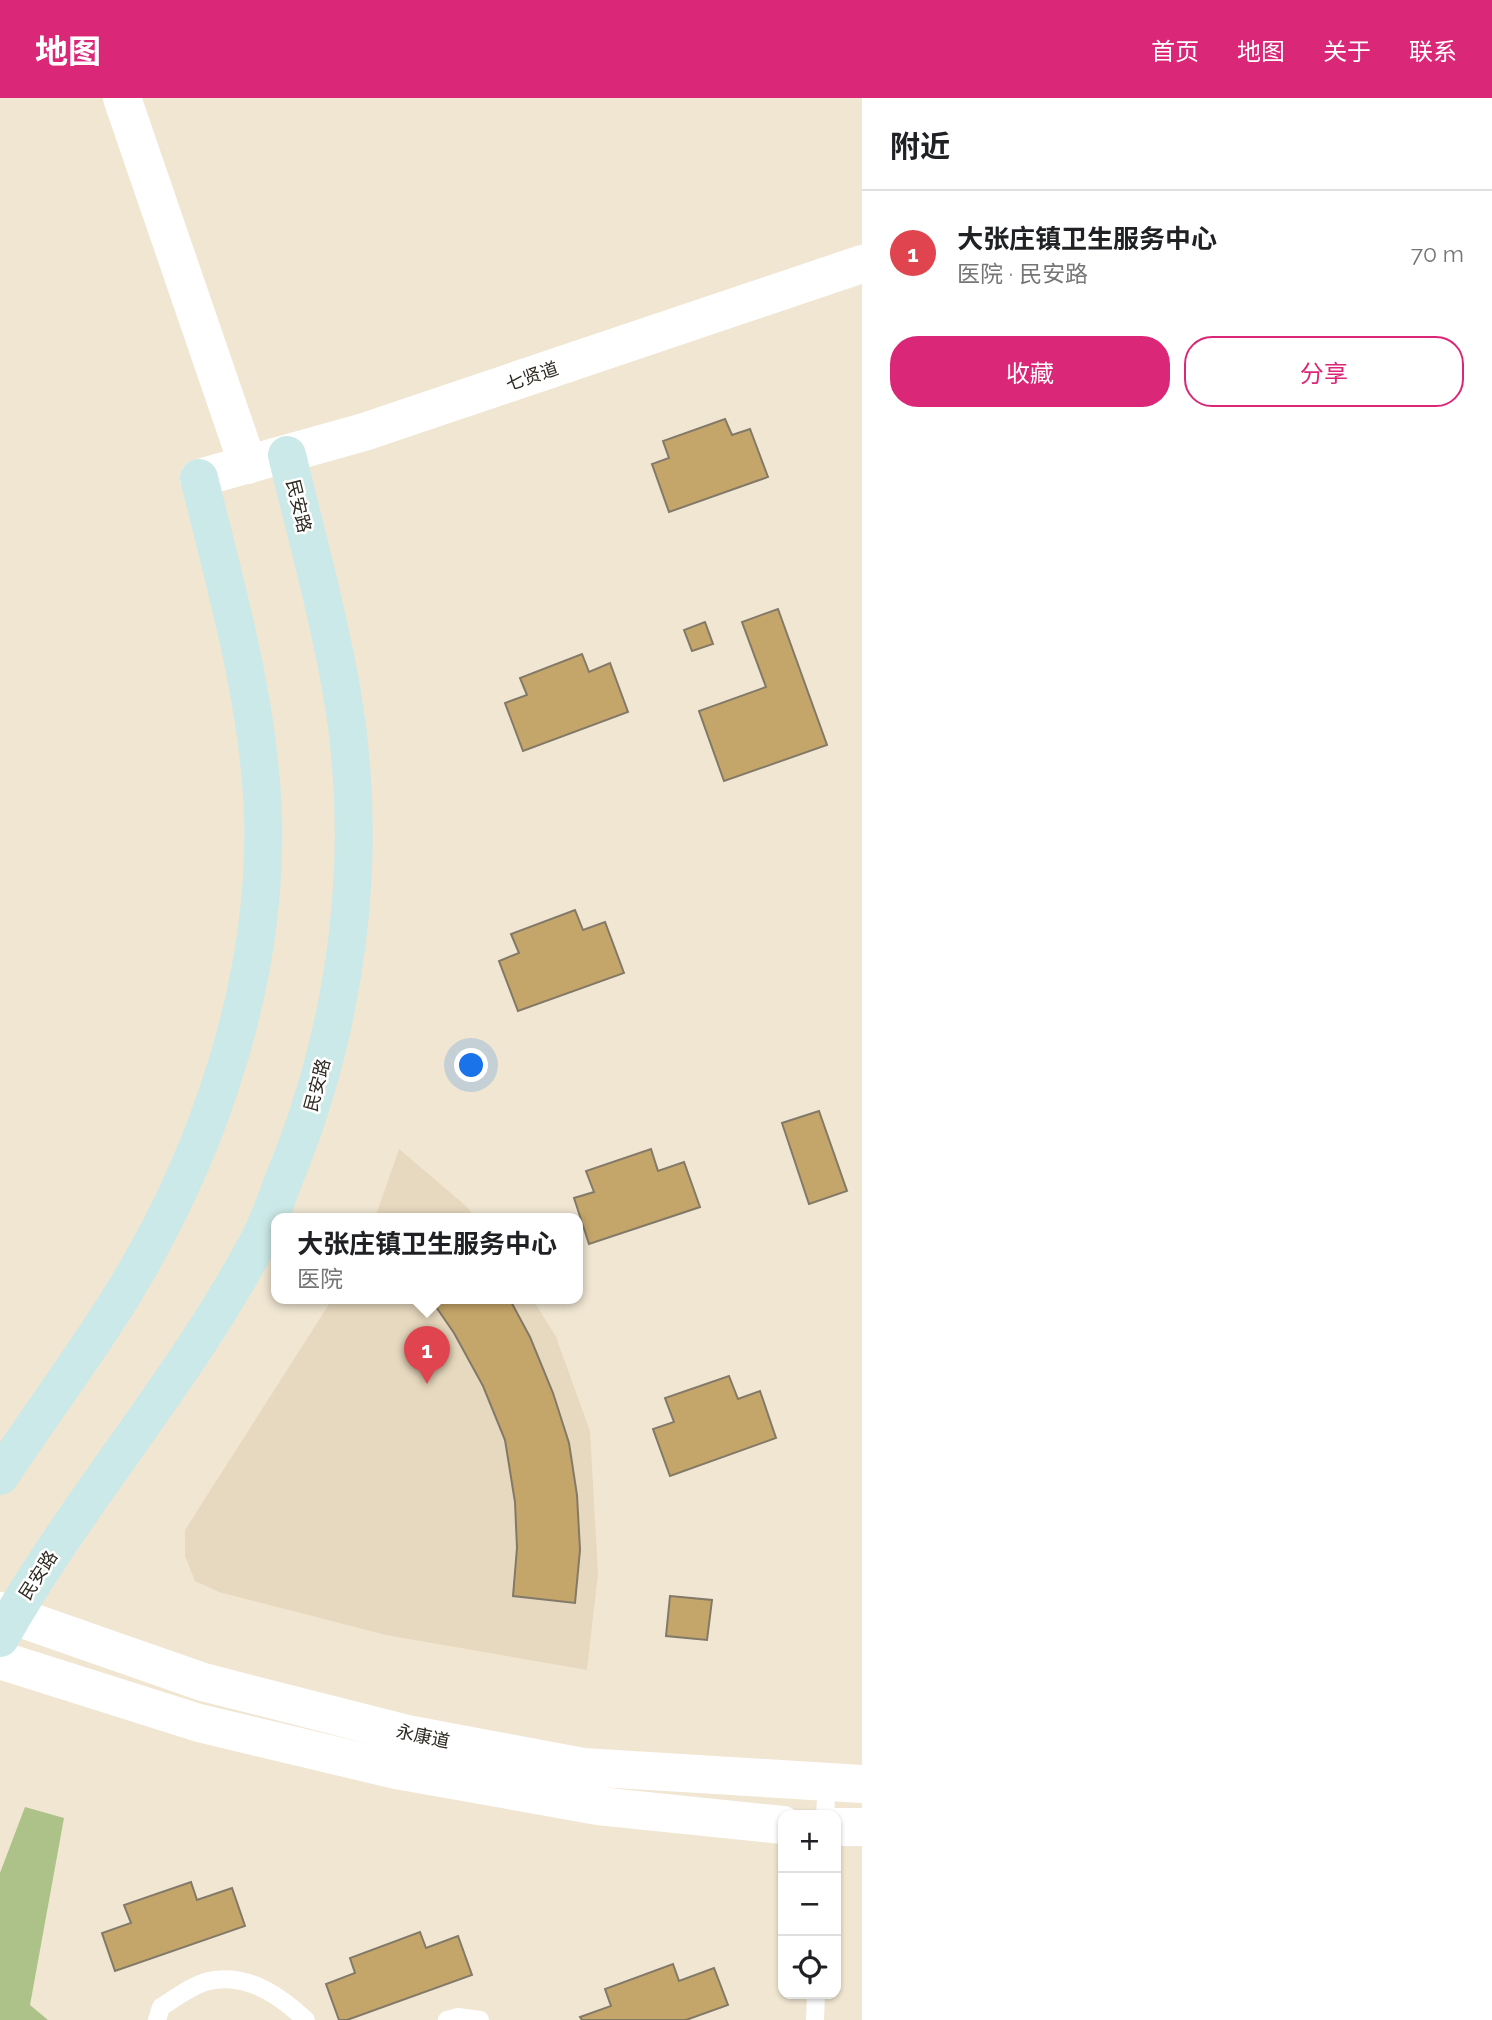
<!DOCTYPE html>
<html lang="zh">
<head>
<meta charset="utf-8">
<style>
  body { margin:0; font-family:Raleway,"Noto Sans SC",sans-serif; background:#f6f6f6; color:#202124 }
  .controls { position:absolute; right:21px; bottom:21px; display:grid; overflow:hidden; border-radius:14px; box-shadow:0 2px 5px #0004 }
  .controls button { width:63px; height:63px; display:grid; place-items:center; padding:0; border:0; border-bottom:2px solid #e0e0e0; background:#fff; color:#202124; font:35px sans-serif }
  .you { position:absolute; left:472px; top:968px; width:24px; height:24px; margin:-18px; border:5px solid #fff; border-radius:50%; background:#1a73e8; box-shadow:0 0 0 10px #1a73e833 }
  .badge { display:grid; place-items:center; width:46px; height:46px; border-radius:50%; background:#db2777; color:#fff; font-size:23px; font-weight:700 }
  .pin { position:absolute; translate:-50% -58px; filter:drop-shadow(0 2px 4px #0008) }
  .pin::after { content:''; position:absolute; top:37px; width:24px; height:21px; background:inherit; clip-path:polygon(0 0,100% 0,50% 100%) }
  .popup { position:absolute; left:271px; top:1115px; width:312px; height:91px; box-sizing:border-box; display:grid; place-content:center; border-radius:14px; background:#fff; filter:drop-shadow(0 2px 5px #0005); font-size:23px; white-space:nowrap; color:#757577 }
  .popup b { font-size:26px; color:#202124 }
  .popup::after { content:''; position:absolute; left:50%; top:100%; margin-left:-14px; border:14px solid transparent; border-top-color:#fff }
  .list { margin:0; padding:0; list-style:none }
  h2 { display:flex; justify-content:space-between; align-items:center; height:91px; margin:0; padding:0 28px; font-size:30px }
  h2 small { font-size:23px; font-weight:400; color:#757577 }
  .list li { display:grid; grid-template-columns:46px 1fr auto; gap:21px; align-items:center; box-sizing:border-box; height:126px; padding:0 28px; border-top:2px solid #e0e0e0 }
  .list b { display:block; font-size:26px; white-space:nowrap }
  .list p { margin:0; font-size:23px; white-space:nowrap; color:#757577 }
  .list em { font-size:23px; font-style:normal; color:#757577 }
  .actions { display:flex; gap:14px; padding:21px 28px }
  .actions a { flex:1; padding:16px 0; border:2px solid #db2777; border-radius:28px; text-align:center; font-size:24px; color:#db2777 }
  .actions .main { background:#db2777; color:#fff }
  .icon { flex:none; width:38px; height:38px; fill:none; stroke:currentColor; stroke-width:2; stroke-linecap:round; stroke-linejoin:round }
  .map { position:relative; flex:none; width:862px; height:1922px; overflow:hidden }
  header { display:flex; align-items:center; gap:42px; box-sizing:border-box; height:98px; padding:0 35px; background:#db2777; color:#fff }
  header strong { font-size:33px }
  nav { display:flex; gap:38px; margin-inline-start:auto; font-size:24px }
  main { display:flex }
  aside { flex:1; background:#fff }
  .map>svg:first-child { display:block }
</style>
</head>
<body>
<header>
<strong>地图</strong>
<nav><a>首页</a><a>地图</a><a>关于</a><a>联系</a></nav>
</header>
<main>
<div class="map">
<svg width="862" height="1922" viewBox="0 0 862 1922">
  <rect width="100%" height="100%" fill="#f0e6d2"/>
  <path fill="#e7d9bf" d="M399 1051 466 1108 475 1120H375Z
    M333 1200H532L556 1239 590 1333 598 1475 587 1572 386 1537 219 1494 195 1483 185 1458V1432Z"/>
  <path fill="#adc288" d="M25 1709 64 1720 30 1907 48 1922H0V1775Z"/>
  <path fill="#c5a66a" stroke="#837968" stroke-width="2" d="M725 321 732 337 750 331 768 379 669 414 652 366 669 360 663 343Z
    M778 511 827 647 724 683 699 613 766 589 742 524Z
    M705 524 713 546 692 553 684 532Z
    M582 556 589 574 610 565 628 614 523 653 505 605 527 597 520 580Z
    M575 812 583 832 605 824 624 875 518 913 499 863 519 855 511 836Z
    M819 1013 847 1093 809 1106 782 1025Z
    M651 1051 658 1073 684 1064 700 1109 589 1146 574 1100 594 1094 586 1073Z
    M430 1200H509L530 1239 553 1295 569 1345 577 1397 580 1452 575 1505 513 1498 517 1450 515 1404 505 1342 483 1288 454 1235Z
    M729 1278 738 1301 760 1293 776 1340 670 1378 653 1331 674 1324 665 1300Z
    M670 1498 712 1502 707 1542 666 1538Z
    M191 1784 197 1802 232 1790 245 1828 115 1873 102 1835 131 1825 124 1807Z
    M420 1834 426 1850 458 1838 472 1877 347 1922H339L326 1886 355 1875 350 1860Z
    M673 1866 679 1883 714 1870 728 1907 686 1922H582L580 1919 611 1908 605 1891Z"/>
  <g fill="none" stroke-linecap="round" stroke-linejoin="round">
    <path stroke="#fff" stroke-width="18" d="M825 1717 827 1686
      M157 1922 161 1909C177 1899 196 1884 215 1882 251 1877 281 1899 306 1922
      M447 1922 458 1919 480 1922
      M815 1922 816 1896"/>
    <path stroke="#fff" stroke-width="38" d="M122 0 248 367
      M199 380 364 334 862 166
      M0 1513 203 1584 407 1636 583 1669 862 1686
      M0 1562 199 1625 396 1672 598 1708 783 1727
      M836 1729H862"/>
    <path stroke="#cbe9e8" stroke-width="38" d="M0 1378C41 1316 87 1255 126 1191 210 1052 268 881 263 717 259 603 226 490 199 380
      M0 1540C77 1403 183 1285 257 1146 268 1126 276 1103 284 1081 347 929 370 758 342 595 328 515 306 436 287 357"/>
  </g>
  <g text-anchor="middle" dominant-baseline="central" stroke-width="5" stroke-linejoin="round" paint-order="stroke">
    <g font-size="18" fill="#2e2a23" stroke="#fff">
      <text transform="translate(532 278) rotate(-19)">七贤道</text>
      <text transform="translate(299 408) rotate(76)">民安路</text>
      <text transform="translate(317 987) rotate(-75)">民安路</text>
      <text transform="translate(38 1477) rotate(-57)">民安路</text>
      <text transform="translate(423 1638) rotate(12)">永康道</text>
    </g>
  </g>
</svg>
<div class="controls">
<button>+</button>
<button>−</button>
<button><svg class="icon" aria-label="locate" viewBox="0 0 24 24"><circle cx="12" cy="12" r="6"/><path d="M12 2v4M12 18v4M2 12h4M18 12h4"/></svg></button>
</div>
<div class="you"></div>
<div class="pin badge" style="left:427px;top:1286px;background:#e0444e">1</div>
<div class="popup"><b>大张庄镇卫生服务中心</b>医院</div>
</div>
<aside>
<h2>附近<small></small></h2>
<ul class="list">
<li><span class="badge" style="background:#e0444e">1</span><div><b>大张庄镇卫生服务中心</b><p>医院 · 民安路</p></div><em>70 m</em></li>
</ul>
<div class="actions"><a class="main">收藏</a><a>分享</a></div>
</aside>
</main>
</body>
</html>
